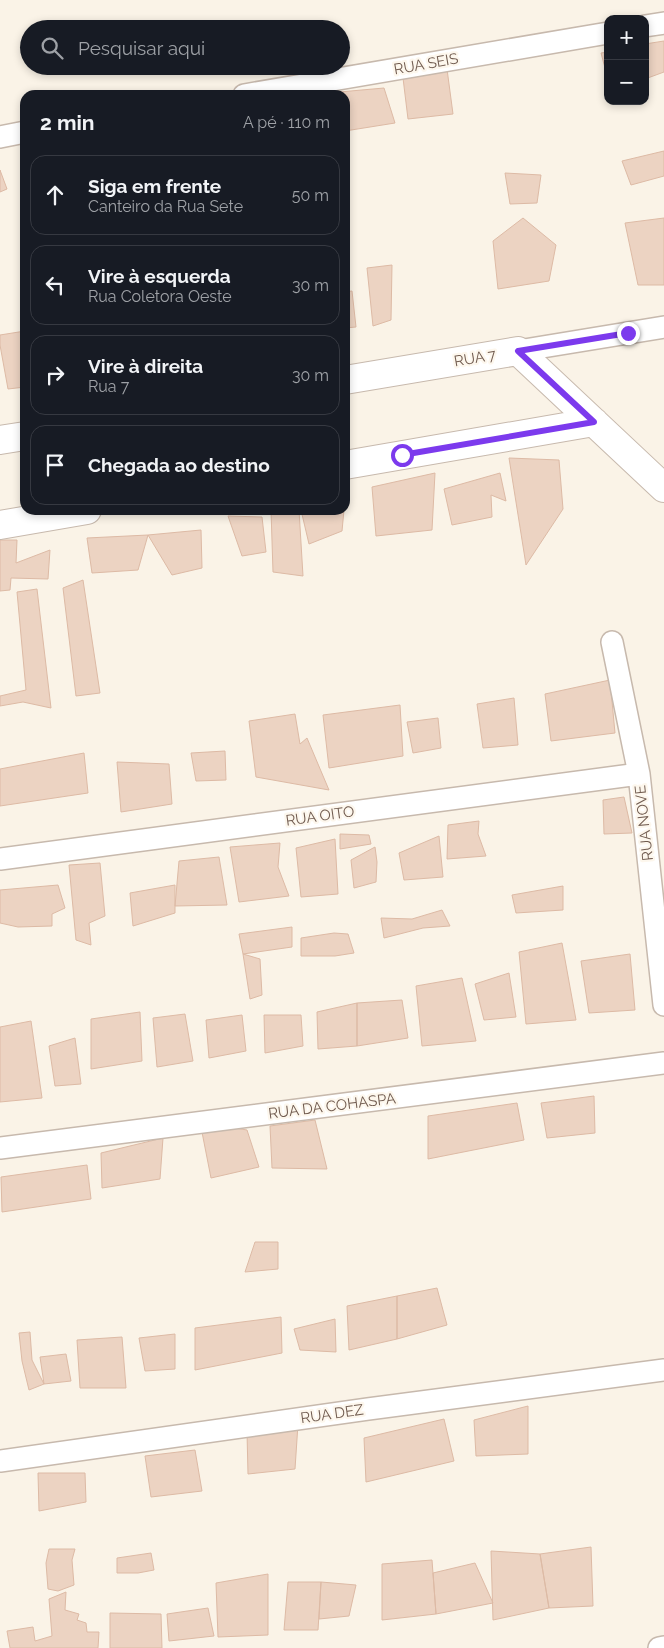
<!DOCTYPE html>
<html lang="pt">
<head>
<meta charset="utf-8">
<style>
  body { margin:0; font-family:Raleway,sans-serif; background:#242831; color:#f1f3f6 }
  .controls { position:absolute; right:15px; top:15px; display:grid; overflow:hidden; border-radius:10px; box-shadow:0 2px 8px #0003 }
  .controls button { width:45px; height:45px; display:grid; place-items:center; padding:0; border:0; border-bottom:1px solid #363941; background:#171b24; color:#f1f3f6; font:25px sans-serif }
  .stop { position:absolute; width:15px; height:15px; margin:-11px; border:4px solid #7c3aed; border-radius:50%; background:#fff }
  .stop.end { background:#7c3aed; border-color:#fff; box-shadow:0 1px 5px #0008 }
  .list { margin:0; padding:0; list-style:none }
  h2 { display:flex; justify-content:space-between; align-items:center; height:65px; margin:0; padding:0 20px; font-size:21px }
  h2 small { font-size:16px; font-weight:400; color:#9ea1a6 }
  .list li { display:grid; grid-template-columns:32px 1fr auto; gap:15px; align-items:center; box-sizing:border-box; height:80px; margin:0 10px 10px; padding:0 10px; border:1px solid #363941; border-radius:15px }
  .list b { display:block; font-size:19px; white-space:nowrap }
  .list p { margin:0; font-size:16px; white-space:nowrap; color:#9ea1a6 }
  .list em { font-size:16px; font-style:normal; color:#9ea1a6 }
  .icon { flex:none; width:28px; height:28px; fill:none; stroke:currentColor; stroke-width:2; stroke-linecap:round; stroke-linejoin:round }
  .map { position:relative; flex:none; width:664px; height:1648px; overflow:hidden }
  .search { position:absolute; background:#171b24; box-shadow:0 2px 8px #0003; left:20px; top:20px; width:330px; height:55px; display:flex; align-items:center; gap:12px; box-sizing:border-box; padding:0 18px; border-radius:28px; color:#9ea1a6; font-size:19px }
  .panel { position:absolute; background:#171b24; box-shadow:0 2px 8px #0003; left:20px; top:90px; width:330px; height:425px; border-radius:15px }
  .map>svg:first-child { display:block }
</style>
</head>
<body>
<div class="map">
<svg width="664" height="1648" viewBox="0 0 664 1648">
  <rect width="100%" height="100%" fill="#faf3e7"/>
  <path fill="#ecd3c2" stroke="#ddbaa5" d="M664 41V72L645 79V44Z
    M608 52V79L601 53Z
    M447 69 453 114 408 119 403 78Z
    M384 88 395 123 345 131V95L317 94Z
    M664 151V176L631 185 622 161Z
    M0 170 7 189 0 192Z
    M505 173 541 175 537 203 510 204Z
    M523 218 556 245 549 281 498 289 493 241Z
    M664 218V285H638L625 223Z
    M392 265 391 320 373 326 367 268Z
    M352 291 356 327 345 328V292Z
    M25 331V387L8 389 0 345V335Z
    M509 458 559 460 563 509 526 565Z
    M435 473 432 530 376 536 372 487Z
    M500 473 506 501 491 495 492 517 452 525 444 489Z
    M271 510H299L303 576 273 572Z
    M301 510H344L342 531 309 544Z
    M228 516 262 517 266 552 242 556Z
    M201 530 202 568 172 575 148 535Z
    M148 535 138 570 92 573 87 538Z
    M0 540H17L16 563 50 550 48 579 11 578 10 590 0 591Z
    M83 580 100 693 76 696 63 588Z
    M37 589 51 708 23 702 0 706V696L26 690 17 592Z
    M610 680 615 733 551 741 545 694Z
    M514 698 518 745 483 748 477 704Z
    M400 705 403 756 329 768 323 715Z
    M295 714 300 744 307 738 329 790 256 777 249 721Z
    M438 718 441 748 413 753 407 722Z
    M225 751 226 780 196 781 191 753Z
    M84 753 88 793 0 806V769Z
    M117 762 169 764 172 804 121 812Z
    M624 797 632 833 604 834 603 800Z
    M479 821 478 834 486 856 447 859 448 825Z
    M340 834 369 835 371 844 340 849Z
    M439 836 443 877 404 880 399 853Z
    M335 839 338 894 301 897 296 848Z
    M280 843 278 867 289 896 239 902 230 847Z
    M375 847 377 862 376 882 354 888 351 860Z
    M219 857 227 905 175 906 179 861Z
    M100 863 105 916 89 923 91 945 76 940 69 865Z
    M58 885 65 908 52 914V926L18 927 0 923V890Z
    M175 885V913L133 926 130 893Z
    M563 886V910L516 913 512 895Z
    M442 910 450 926 423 928 384 938 381 918 412 919Z
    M292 927V947L243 954 239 934Z
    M334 933 348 934 354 953 335 956H301V938Z
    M562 943 576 1020 526 1024 519 952Z
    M243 954 260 959 262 995 250 999Z
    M630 954 635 1010 589 1013 581 961Z
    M509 973 516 1017 484 1020 475 984Z
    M462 978 476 1041 422 1046 416 986Z
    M402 1000 408 1038 357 1046V1003Z
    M357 1003V1046L318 1049 317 1012Z
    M140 1012 142 1061 91 1069V1019Z
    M185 1014 193 1061 157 1067 153 1018Z
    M242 1015 246 1051 209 1058 206 1020Z
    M264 1015H301L303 1046 265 1053Z
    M31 1021 42 1098 0 1102V1027Z
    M75 1038 81 1084 55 1086 49 1046Z
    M594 1096 595 1133 547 1138 541 1103Z
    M517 1103 524 1140 428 1159V1116Z
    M315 1120 327 1169 272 1168 270 1126Z
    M200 1122 247 1130 259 1167 211 1178Z
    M163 1138 160 1179 102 1188 101 1153Z
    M87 1165 91 1199 2 1212 1 1177Z
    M255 1242H278V1269L245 1272Z
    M437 1288 447 1325 397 1339V1296Z
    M397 1296V1339L349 1350 347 1306Z
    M281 1317 282 1353 195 1370V1328Z
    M335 1319 336 1352 300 1350 294 1329Z
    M30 1332 32 1360 44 1384 29 1390 22 1361 19 1333Z
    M175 1334V1369L145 1371 139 1338Z
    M122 1337 126 1388H80L77 1340Z
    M66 1354 71 1381 44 1384 40 1357Z
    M528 1406V1454L476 1456 474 1420Z
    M444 1419 454 1461 366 1482 364 1438Z
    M298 1424 295 1469 248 1474 247 1432Z
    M195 1450 202 1491 151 1497 145 1456Z
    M38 1473H85L86 1502 39 1511Z
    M591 1547 593 1606 549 1608 540 1554Z
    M49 1549H75L72 1560 74 1585 58 1591 48 1589 46 1563Z
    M491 1551 540 1554 549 1608 493 1620Z
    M151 1553 154 1570 138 1573H117V1558Z
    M432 1560 436 1614 382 1620V1564Z
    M475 1563 493 1603 436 1614 433 1573Z
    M268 1574V1635L218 1637 216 1583Z
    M288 1582H321L318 1630H284Z
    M321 1582 356 1585 349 1616 319 1619Z
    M66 1592 65 1610 79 1614 77 1620 86 1623 87 1632H99L98 1648H10L7 1631 33 1627 35 1641 52 1636 49 1599Z
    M208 1608 214 1636 169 1641 167 1614Z
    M110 1613 161 1614 162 1648H110Z"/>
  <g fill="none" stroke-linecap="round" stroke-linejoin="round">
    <defs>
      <path id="minor" d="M645 26 664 23
        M244 95 608 33
        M0 137 25 132
        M518 351 664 327
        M612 642 639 774 664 1005
        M0 859 639 774
        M0 1148 664 1063
        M0 1461 368 1409 664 1370
        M659 1648 664 1647"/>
      <path id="tertiary" d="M345 380 518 351 664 488
        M0 440 25 436
        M345 465 594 422
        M0 525 87 510"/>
    </defs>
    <use href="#minor" stroke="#c7b9ad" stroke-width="24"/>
    <use href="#tertiary" stroke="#c7b9ad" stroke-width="30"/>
    <use href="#minor" stroke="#fff" stroke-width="21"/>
    <use href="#tertiary" stroke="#fff" stroke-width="28"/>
  </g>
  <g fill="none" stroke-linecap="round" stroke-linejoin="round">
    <path stroke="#7c3aed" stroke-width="6" d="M402 455 594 422 518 351 628 333"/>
  </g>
  <g text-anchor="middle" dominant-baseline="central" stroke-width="4.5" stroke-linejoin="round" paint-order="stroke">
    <g font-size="15" fill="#705b4f" stroke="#fdf7ed">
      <text transform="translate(426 64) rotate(-10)">RUA SEIS</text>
      <text transform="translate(475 358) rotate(-10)">RUA 7</text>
      <text transform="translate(320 816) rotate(-8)">RUA OITO</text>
      <text transform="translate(644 823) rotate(-96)">RUA NOVE</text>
      <text transform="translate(332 1106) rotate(-7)">RUA DA COHASPA</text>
      <text transform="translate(332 1414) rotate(-8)">RUA DEZ</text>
    </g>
  </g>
</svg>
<div class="controls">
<button>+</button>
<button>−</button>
</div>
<div class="stop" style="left:402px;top:455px"></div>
<div class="stop end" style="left:628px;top:333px"></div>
<div class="search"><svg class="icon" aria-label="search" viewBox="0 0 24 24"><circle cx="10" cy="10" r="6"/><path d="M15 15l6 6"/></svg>Pesquisar aqui</div>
<section class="panel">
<h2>2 min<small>A pé · 110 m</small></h2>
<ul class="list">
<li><svg class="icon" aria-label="ahead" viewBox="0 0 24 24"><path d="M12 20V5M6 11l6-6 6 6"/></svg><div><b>Siga em frente</b><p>Canteiro da Rua Sete</p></div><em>50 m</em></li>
<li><svg class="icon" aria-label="left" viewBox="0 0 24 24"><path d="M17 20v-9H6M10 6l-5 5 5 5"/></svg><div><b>Vire à esquerda</b><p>Rua Coletora Oeste</p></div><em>30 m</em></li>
<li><svg class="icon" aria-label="right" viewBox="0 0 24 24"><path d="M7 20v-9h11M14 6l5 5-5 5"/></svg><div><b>Vire à direita</b><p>Rua 7</p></div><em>30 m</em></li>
<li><svg class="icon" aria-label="arrive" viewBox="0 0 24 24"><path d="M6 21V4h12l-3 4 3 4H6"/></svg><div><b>Chegada ao destino</b></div></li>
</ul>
</section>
</div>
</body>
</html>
